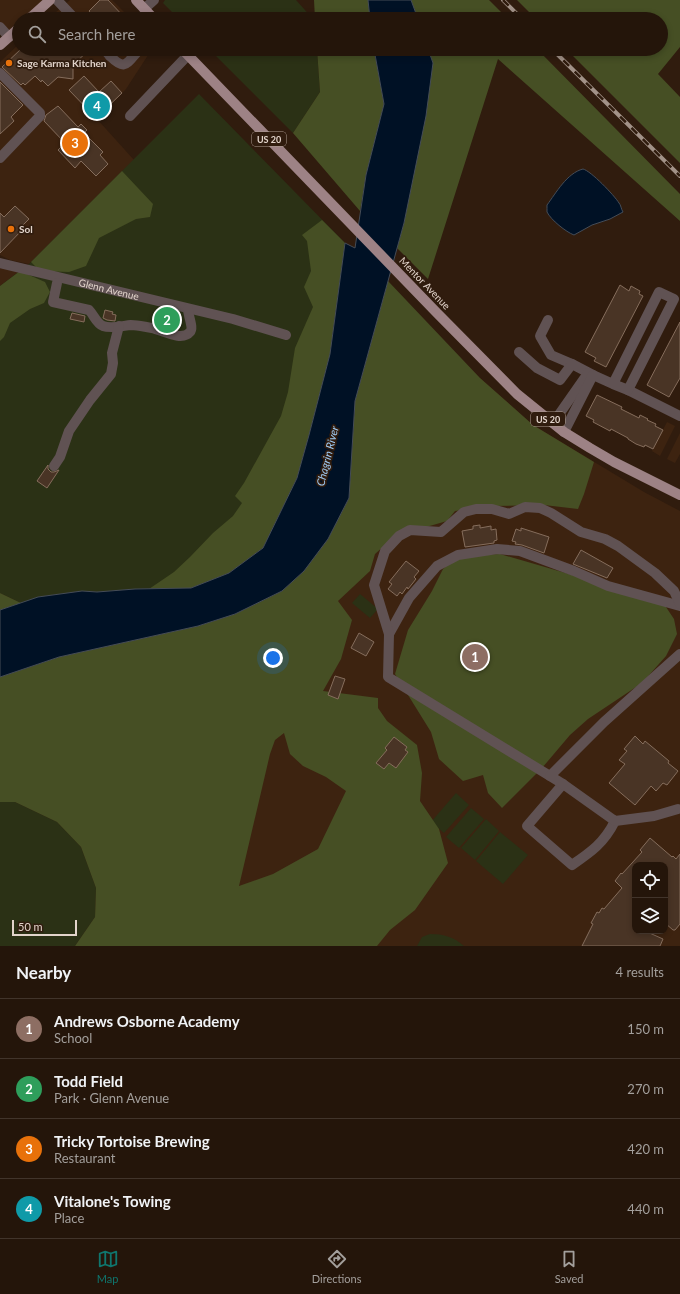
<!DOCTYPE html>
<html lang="en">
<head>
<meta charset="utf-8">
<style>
  body { margin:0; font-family:Lato,sans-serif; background:#302218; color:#f1f3f6 }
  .controls { position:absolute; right:12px; bottom:12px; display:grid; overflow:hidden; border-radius:8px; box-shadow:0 2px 6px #0003 }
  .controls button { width:36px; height:36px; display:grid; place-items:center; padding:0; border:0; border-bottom:1px solid #41342b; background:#24150a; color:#f1f3f6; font:20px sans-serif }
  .scale { position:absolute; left:12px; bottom:10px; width:65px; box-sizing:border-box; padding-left:4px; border:2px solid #e2d4cb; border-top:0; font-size:11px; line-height:14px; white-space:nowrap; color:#e2d4cb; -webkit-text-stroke:3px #301c0e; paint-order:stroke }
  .you { position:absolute; left:273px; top:658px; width:14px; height:14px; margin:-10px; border:3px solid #fff; border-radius:50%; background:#1a73e8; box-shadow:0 0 0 6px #1a73e833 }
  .badge { display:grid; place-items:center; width:26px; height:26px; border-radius:50%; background:#0f766e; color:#fff; font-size:13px; font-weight:700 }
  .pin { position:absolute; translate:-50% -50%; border:2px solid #fff; box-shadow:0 1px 4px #0006 }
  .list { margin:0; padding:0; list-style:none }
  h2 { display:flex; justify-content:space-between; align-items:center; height:52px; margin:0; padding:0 16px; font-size:17px }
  h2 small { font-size:13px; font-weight:400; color:#a39f9c }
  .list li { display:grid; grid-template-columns:26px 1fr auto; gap:12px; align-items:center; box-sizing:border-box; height:60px; padding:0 16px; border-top:1px solid #41342b }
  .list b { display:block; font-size:15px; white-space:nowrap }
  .list p { margin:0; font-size:13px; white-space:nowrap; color:#a39f9c }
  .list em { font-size:13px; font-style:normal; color:#a39f9c }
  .icon { flex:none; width:22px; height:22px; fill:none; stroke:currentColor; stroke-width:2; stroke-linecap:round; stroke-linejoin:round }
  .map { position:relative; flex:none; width:680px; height:946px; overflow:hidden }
  .search { position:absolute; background:#24150a; box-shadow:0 2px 6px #0003; left:12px; right:12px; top:12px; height:44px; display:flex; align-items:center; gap:10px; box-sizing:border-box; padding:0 14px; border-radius:22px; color:#a39f9c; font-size:15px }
  .sheet { height:292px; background:#24150a }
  nav { display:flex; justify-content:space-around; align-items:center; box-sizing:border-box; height:56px; border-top:1px solid #41342b; background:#24150a; font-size:11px; color:#a39f9c }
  nav a { display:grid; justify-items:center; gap:2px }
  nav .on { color:#0f766e }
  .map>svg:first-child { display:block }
</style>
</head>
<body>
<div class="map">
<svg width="680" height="946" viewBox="0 0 680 946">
  <rect width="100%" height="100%" fill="#301c0e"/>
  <path fill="#3d2310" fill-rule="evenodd" d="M0 0H46L25 19H19V25L9 34 0 24Z
    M70 0H112L131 19H48Z
    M19 44V49H152L126 89 97 119 134 160 29 264 10 260 0 255V62Z
    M0 268 20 271 0 286Z
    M480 378 533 425 644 492 680 511V946H124L141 901ZM635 865H665V931H635Z
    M667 422 675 426 660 456 652 451Z
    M680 433V454L675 463 667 459Z"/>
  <path fill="#2b3115" d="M165 0H296L313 19H179L163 3Z
    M209 49H317L320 92 293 133Z
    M199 94 345 243 309 435 191 588 135 589 97 592 82 591 38 597 21 603 0 593V286L29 264Z
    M360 594 378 609 370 618 352 603Z
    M456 793 469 805 444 833 431 822Z
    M0 802H15L57 822 81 847 96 888 95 917 75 946H0Z
    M471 808 484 819 459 848 446 837Z
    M486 819 499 831 475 860 461 848Z
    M500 832 528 855 503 884 476 861Z
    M430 934C444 934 454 937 464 946H417L422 937Z"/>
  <path fill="#464f24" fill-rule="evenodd" d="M314 0H368L370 19H315Z
    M411 0H489L508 19H418Z
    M517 0H680V47L658 74 680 97V163L566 49H661V19H536Z
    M317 49H374L384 104 366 175 360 211 293 133 320 92Z
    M428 49H537L680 194V221L498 59 428 279 397 248 404 223 433 63Z
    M122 171 153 204 150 217 136 219 99 238 86 266 69 272 40 271 31 262Z
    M322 220 345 243 330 354 309 435 297 478 263 548 229 573 191 588 149 589 174 572 190 557 213 533 233 516 242 503 235 496 244 483 281 416 288 392 295 348 313 307 304 287 311 271 307 241 302 235Z
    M20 271 45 282 50 292 44 303 30 309 10 323 4 337 0 341V286Z
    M388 281 480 378 533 425 594 462 584 494 578 509 544 505 491 506 455 511 447 521 395 536 375 554 370 571 338 601 352 620 341 659 323 691 378 698V708L387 721 417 745 422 773 420 801 439 829 448 863 415 910 390 930 377 946H75L95 917 96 888 81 847 57 822 15 802H0V677L59 657 198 626 235 614 282 591 304 571 328 539 349 498 355 401ZM284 733 290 754 303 766 326 777 346 791 318 849 273 874 239 886 270 754 275 740Z
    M500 554 569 574 664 604 674 619 677 634 666 656 642 683 588 719 570 735 542 768 502 808 488 793 483 775 463 781 439 759 431 732 395 674 408 630 432 591 443 569 455 559 478 555Z
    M0 593 21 603 0 610Z"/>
  <path fill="#001125" stroke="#444c57" d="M368 0H411L418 19H370Z
    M374 49H428L433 63 426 116 404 223 355 401 349 498 328 539 304 571 282 591 235 614 198 626 59 657 0 677V610L38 597 82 591 97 592 135 589 191 588 229 573 263 548 297 478 309 435 330 354 345 243 355 248 366 175 384 104Z
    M583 169C591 171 614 195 619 203 621 205 621 209 623 212L610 219 592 225 574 235C566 232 551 220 547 212 547 210 547 207 547 205 556 193 567 173 583 169Z"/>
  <path fill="#493425" stroke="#856d5c" d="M100 0H108L126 19H96L89 11Z
    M21 49H90L73 65V79L58 77 48 86 42 80 41 82 35 76 25 85 23 83 21 85 2 67Z
    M84 76 99 92 111 81 122 93 96 118 69 90Z
    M0 82 23 105 11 117 14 121 0 134Z
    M58 106 78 127 81 124 87 130 84 133 103 152 100 155 108 164 96 176 81 161 75 168 58 150 65 143 44 121 46 115Z
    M15 206 29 219 20 228 22 230 0 253V213L4 217Z
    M620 285 629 291 631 286 640 291 639 294 643 296 606 367 594 361 596 358 585 352Z
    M105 310 113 312 112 314 116 315 115 321 107 320 103 318Z
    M72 313 85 316 84 322 70 319Z
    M680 322V378L669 397 647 385Z
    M597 395 622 407 621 409 639 418 640 415 648 419 647 420 656 424 655 426 663 430 653 449 645 445 644 447 636 444 628 439V438L611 429 610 431 593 422 594 420 586 416Z
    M48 465V469L51 472H54L59 470 47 488 37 481Z
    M480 525V528L491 526V530L496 529 497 540 494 541V543L465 547 462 531 473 529V526Z
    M521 528 549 537 544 553 522 545 515 544 516 542 512 541 516 529 521 531Z
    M581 550 613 568 607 578 573 564Z
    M406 561 419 571 414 577 416 579 408 589 407 587 402 594 400 592 397 596 388 589 392 584 389 582Z
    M359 633 374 642 366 656 351 648Z
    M335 676 345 679 338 699 328 695Z
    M635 736 643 744 645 741 669 761 668 763 678 771 667 785 663 783 656 791 651 786 635 805 609 783 625 764 619 760 627 751 624 749Z
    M394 737 407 747 405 750 408 752 396 768 389 763 384 769 376 763 387 750 385 748Z
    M650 838 672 857 673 856 676 859 680 854V924L675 930H673L665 923V865H635V931H645L663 939 660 946H582L593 924 591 923 597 912 599 913 602 908 604 909 622 888 615 881 621 873 622 874 642 852 640 850Z"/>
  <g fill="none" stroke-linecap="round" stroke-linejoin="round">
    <g stroke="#605253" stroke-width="10">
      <path d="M57 0 75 19"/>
      <path d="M144 9 154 0"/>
      <path d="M0 27 9 37"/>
      <path d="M104 49 110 56 117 49"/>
      <path d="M110 56C125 71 126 64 138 51V49"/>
      <path d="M0 73 40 113V116L0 158"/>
      <path d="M130 116 188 55"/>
      <path id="s1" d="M0 263 233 319 286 335"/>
      <path d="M57 283 53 302 89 310C94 315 96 323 103 326 111 329 122 326 131 325 138 325 145 327 152 328 162 330 182 342 190 332 194 328 188 316 188 309"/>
      <path d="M548 320 540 336 551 355 572 364"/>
      <path d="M519 352 537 368 560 380 572 364 593 375"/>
      <path d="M628 390 680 416"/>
      <path d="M553 423 588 373"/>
      <path d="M564 432 593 375 613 384 659 292 674 299 628 390 613 384"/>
      <path d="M54 466 60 457 69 431 90 400 111 374 113 363 112 353 119 326"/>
      <path d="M389 634 409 598 437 566 458 555 497 549 520 551 574 571 608 586 680 606"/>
      <path d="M550 776 388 677 389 634 374 585 385 551 399 536 410 530 441 532 464 512 476 509H492L509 514 525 507 540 508 551 513 581 532 605 539 618 546 655 573 674 591 680 604"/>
      <path d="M563 784 527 826 572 865C591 852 604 843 615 821"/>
      <path d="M678 809 654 816 615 821 563 784 550 776 604 722 680 654"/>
    </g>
    <path stroke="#9d8285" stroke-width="10" d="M136 0 154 19
      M29 19 50 0
      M0 45 19 28
      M182 49 437 313 517 394 564 432 590 448 614 462 680 495"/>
    <defs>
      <path id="rail" d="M503 0 522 19
        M552 49 680 176"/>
    </defs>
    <use href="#rail" stroke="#a29288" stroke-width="4"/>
    <use href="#rail" stroke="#301c0e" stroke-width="2.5" stroke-dasharray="8" stroke-linecap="butt"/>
  </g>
  <g fill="#e8710a" stroke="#301c0e" stroke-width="1.5">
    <circle cx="9" cy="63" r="4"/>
    <circle cx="11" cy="229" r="4"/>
  </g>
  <g text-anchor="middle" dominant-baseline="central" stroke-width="3.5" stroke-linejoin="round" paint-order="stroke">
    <g fill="#301c0e" stroke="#ad9d92" stroke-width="1">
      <rect x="252" y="132" width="34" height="14" rx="3"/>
      <rect x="531" y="412" width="34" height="14" rx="3"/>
    </g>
    <g font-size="9" font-weight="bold" fill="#e2d4cb">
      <text x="269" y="139">US 20</text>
      <text x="548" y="419">US 20</text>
    </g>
    <g font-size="10" font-weight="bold" fill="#e2d4cb" stroke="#301c0e" text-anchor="start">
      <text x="17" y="63">Sage Karma Kitchen</text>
      <text x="19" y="229">Sol</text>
    </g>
    <g font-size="10" fill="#e2d4cb" stroke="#301c0e">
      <text transform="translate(425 283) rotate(46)">Mentor Avenue</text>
      <text stroke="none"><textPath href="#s1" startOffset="112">Glenn Avenue</textPath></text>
    </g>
    <g font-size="11" font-style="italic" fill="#a0cdf7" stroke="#301c0e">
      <text transform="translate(327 456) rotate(-76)">Chagrin River</text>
    </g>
  </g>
</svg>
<div class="controls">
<button><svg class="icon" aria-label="locate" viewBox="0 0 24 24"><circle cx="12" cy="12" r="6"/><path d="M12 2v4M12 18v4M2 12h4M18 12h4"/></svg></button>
<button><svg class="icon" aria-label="layers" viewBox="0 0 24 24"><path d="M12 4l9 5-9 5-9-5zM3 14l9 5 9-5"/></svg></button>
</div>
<div class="scale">50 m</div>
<div class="you"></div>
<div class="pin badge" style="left:475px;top:657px;background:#8d6e63">1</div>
<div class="pin badge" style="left:167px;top:320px;background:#2e9e5b">2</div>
<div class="pin badge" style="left:75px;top:143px;background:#e8710a">3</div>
<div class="pin badge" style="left:97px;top:106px;background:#0f9aa8">4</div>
<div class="search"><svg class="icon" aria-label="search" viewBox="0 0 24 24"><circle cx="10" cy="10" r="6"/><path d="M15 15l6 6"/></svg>Search here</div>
</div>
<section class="sheet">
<h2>Nearby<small>4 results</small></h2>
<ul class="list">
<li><span class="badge" style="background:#8d6e63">1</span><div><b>Andrews Osborne Academy</b><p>School</p></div><em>150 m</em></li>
<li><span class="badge" style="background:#2e9e5b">2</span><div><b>Todd Field</b><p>Park · Glenn Avenue</p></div><em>270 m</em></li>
<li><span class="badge" style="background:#e8710a">3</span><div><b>Tricky Tortoise Brewing</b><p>Restaurant</p></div><em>420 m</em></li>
<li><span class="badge" style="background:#0f9aa8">4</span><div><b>Vitalone's Towing</b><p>Place</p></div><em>440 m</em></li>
</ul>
</section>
<nav>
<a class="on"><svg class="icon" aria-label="map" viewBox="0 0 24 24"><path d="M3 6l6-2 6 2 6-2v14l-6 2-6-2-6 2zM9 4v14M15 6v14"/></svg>Map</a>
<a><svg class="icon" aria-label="directions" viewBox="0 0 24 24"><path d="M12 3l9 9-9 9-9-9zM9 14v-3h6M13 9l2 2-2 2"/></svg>Directions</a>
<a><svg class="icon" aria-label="saved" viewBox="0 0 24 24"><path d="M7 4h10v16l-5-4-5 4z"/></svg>Saved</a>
</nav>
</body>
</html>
